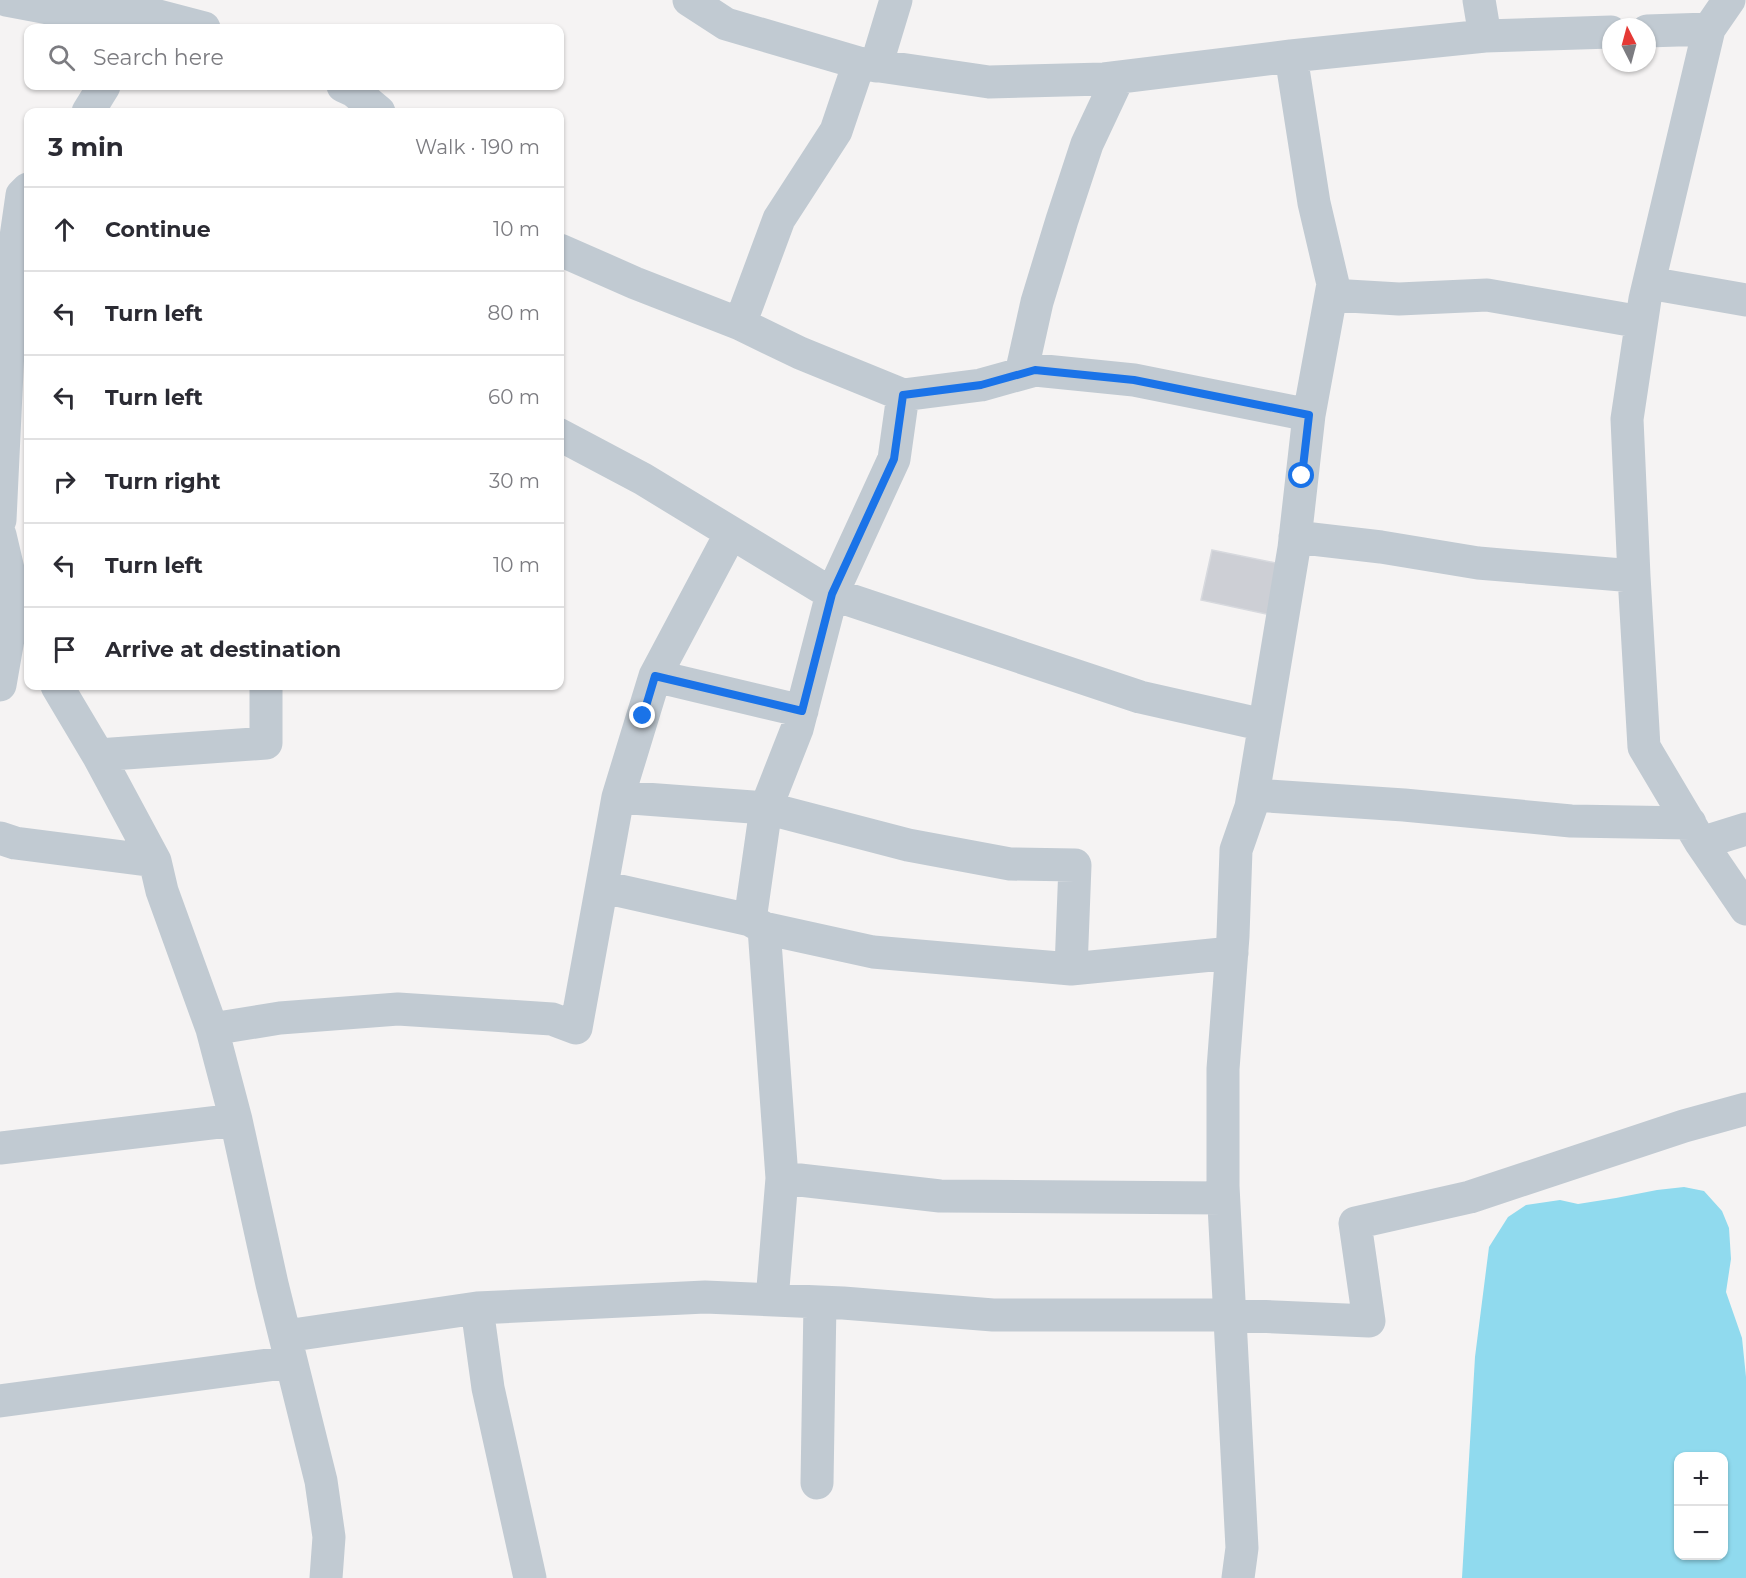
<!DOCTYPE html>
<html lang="en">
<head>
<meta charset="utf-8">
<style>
  body { margin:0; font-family:Montserrat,sans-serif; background:#f7f7f7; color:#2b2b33 }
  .controls { position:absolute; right:18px; bottom:18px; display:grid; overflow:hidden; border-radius:12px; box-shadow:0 2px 4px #0004 }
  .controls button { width:54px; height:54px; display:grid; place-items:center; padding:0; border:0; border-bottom:2px solid #e1e1e2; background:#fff; color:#2b2b33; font:30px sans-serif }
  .compass { position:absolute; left:1602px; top:18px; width:54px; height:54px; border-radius:50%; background:#fff; box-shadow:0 2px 4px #0004; rotate:354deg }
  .stop { position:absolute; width:18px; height:18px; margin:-14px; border:4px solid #1a73e8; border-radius:50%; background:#fff }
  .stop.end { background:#1a73e8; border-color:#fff; box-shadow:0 2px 6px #0008 }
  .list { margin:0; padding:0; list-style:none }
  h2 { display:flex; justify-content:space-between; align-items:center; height:78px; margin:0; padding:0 24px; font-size:26px }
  h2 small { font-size:20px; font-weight:400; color:#7c7c81 }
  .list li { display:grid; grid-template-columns:39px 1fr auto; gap:18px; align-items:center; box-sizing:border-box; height:84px; padding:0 24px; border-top:2px solid #e1e1e2 }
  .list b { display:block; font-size:22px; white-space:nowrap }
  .list em { font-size:20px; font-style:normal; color:#7c7c81 }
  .icon { flex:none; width:33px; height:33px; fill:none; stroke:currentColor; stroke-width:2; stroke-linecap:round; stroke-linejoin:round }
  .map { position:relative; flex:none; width:1746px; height:1578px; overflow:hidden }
  .search { position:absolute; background:#fff; box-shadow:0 2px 4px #0004; left:24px; top:24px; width:540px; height:66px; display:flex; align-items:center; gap:15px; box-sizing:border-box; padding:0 21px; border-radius:12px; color:#7c7c81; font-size:22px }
  .panel { position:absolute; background:#fff; box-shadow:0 2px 4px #0004; left:24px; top:108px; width:540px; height:582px; border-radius:12px }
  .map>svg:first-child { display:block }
</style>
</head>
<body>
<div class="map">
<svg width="1746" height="1578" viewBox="0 0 1746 1578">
  <rect width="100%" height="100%" fill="#f5f3f3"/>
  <path fill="#90daee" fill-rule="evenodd" d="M1684 1187 1704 1191 1722 1211 1729 1228 1731 1259 1726 1292 1742 1338 1746 1377V1578H1462L1475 1357 1489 1247 1508 1217 1526 1205 1560 1200 1578 1204 1616 1198 1657 1190ZM1678 1456H1724V1556H1678Z"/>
  <path fill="#cdcfd5" stroke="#d7d9de" stroke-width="1.5" d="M1212 550 1286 565 1275 616 1201 600Z"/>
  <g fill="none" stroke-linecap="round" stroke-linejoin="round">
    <path stroke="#c1cad2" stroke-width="33" d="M6 0 75 13H147L204 28
      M689 0 726 24 859 63
      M1479 0 1485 36 1611 32
      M1729 0 1709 29 1645 299 1627 419 1634 576 1644 747 1701 843 1746 909
      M1647 31 1709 29
      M876 66 896 0
      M343 86 354 91 379 112
      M88 112 104 86
      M560 250 635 283 740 324 779 219 836 131 859 63 989 82 1104 79 1291 56
      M1649 283 1746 300
      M1331 295 1399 299 1487 295 1641 322
      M740 324 800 353 903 395 981 385 1035 370 1134 380 1309 415
      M1021 374 1037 302 1062 220 1087 144 1118 78
      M903 395 894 459 832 594 797 729 766 808 908 845 1010 864 1075 865 1071 969 1232 953
      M560 435 643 479 832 594 1140 697 1264 725
      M0 520 12 265 22 195 28 189
      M731 533 655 676 618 797 766 808 750 920
      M0 535 15 599 28 628
      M1295 537 1381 547 1478 563 1634 576
      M655 676 802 711
      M0 685 15 599
      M57 686 98 755 155 861 162 891 212 1029 236 1120 272 1284 321 1481 329 1537 326 1578
      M98 755 266 743V686
      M1253 795 1404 805 1571 821 1690 823
      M0 838 15 843 155 861
      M1701 843 1746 829
      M603 887 750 920 764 928 782 1178 772 1300
      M764 928 873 952 1071 969
      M212 1029 280 1018 398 1009 552 1019 576 1028 618 797
      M0 1148 236 1120
      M782 1178 940 1196 1223 1198
      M477 1308 488 1388 530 1578
      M286 1336 477 1308 705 1297 843 1303 993 1315H1230L1369 1321 1355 1223 1470 1197 1684 1126 1746 1109
      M0 1401 291 1362
      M817 1483 820 1302
      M1238 1578 1242 1548 1223 1186V1069L1233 936 1236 850 1251 807 1253 795 1294 548 1309 415 1333 284 1314 203 1291 56 1485 36"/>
  </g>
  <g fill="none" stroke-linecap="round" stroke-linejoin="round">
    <path stroke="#1a73e8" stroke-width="8" d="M643 716 655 676 802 711 832 594 894 459 903 395 981 385 1035 370 1134 380 1309 415 1302 476"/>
  </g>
</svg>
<div class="controls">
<button>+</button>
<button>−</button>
</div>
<svg class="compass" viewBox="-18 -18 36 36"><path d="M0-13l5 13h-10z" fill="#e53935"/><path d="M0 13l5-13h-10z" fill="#7c7c81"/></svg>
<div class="stop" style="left:1302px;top:476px"></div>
<div class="stop end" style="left:643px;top:716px"></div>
<div class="search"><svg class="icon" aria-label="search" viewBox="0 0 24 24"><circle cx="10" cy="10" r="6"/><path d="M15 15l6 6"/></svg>Search here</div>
<section class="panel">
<h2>3 min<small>Walk · 190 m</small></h2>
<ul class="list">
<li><svg class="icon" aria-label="ahead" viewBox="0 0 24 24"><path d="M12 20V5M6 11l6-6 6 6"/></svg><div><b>Continue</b></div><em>10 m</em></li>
<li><svg class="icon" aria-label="left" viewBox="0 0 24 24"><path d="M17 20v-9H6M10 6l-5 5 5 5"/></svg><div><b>Turn left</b></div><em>80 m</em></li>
<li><svg class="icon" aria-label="left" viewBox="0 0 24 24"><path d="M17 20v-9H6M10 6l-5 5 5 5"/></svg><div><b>Turn left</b></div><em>60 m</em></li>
<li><svg class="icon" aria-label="right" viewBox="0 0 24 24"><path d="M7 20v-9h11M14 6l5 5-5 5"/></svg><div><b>Turn right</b></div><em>30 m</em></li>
<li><svg class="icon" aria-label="left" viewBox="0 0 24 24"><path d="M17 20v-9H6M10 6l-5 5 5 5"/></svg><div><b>Turn left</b></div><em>10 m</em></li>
<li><svg class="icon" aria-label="arrive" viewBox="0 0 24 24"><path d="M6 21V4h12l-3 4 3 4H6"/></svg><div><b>Arrive at destination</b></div></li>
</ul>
</section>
</div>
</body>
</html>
